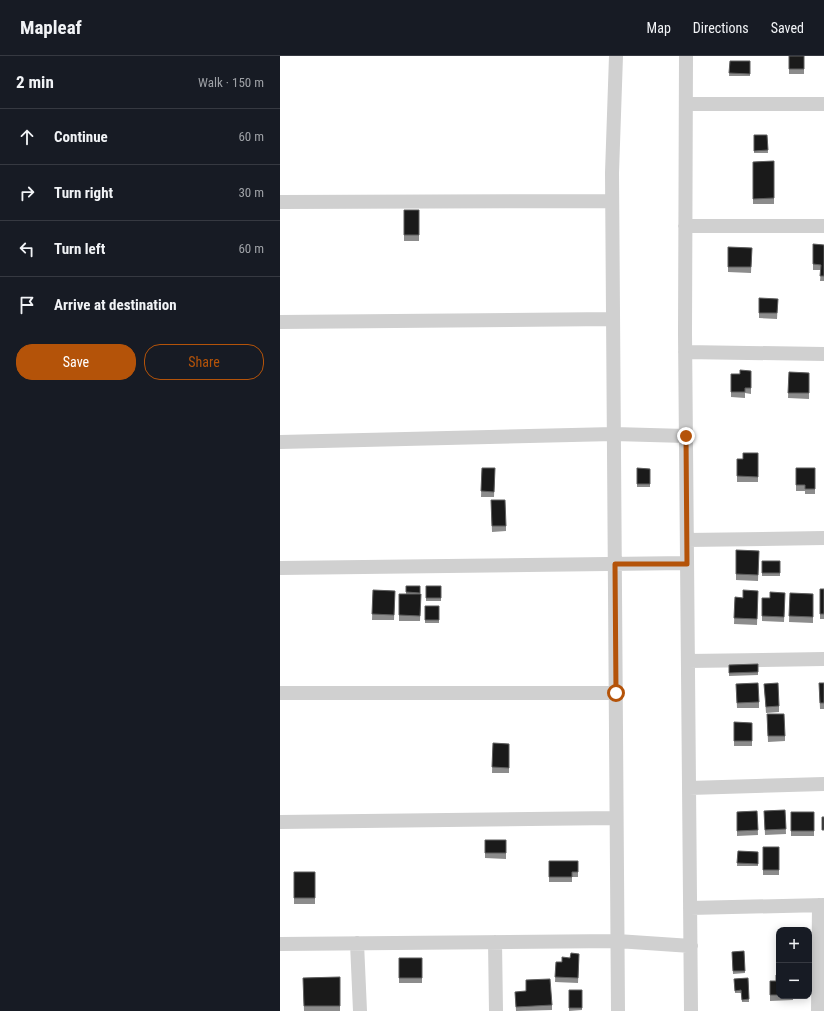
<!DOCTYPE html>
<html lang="en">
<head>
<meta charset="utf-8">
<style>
  body { margin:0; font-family:"Roboto Condensed",sans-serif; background:#20242c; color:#f1f3f6 }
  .controls { position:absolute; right:12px; bottom:12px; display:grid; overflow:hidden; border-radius:8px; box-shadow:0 2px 10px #0003 }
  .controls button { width:36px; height:36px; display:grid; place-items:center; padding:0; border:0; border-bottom:1px solid #363941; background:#171b24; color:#f1f3f6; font:20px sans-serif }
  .stop { position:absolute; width:12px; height:12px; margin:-9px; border:3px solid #b45309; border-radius:50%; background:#fff }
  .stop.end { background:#b45309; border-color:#fff; box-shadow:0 1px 4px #0008 }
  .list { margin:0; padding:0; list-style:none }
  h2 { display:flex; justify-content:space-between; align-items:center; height:52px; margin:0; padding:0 16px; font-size:17px }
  h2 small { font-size:13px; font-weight:400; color:#9ea1a6 }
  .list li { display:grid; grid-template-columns:26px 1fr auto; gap:12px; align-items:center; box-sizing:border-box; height:56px; padding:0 16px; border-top:1px solid #363941 }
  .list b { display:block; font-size:15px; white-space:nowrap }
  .list em { font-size:13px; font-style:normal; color:#9ea1a6 }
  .actions { display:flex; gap:8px; padding:12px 16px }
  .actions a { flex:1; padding:9px 0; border:1px solid #b45309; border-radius:16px; text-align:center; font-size:14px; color:#b45309 }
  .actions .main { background:#b45309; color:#fff }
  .icon { flex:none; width:22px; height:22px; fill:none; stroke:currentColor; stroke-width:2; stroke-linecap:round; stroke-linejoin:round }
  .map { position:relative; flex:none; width:544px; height:955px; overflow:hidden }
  header { display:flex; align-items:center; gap:24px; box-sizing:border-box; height:56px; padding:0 20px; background:#171b24; border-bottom:1px solid #363941 }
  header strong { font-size:19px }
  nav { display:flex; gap:22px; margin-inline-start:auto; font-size:14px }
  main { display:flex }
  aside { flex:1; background:#171b24 }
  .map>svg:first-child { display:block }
</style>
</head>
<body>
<header>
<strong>Mapleaf</strong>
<nav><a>Map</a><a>Directions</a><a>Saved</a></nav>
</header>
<main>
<aside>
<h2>2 min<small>Walk · 150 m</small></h2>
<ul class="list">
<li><svg class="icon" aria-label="ahead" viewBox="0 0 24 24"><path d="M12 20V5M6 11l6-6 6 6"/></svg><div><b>Continue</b></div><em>60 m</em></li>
<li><svg class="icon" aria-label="right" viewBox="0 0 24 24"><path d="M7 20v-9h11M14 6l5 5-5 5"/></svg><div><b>Turn right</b></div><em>30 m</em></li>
<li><svg class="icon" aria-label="left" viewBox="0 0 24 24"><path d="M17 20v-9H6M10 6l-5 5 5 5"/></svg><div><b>Turn left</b></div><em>60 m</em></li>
<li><svg class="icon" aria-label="arrive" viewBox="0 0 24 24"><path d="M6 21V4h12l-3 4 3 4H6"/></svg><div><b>Arrive at destination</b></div></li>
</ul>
<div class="actions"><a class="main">Save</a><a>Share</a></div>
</aside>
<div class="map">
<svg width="544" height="955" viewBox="0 0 544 955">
  <rect width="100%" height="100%" fill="#fff"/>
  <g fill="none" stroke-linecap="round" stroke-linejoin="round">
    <path stroke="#d0d0d0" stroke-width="14" d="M336 0 332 117 338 955
      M406 0 405 277 411 955
      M406 48H544
      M0 146 332 145
      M405 170H544
      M0 266 333 263
      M405 296 544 298
      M0 386 334 378 406 380
      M407 484 544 482
      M0 512 407 507
      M408 605 544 603
      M0 637H336
      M409 732 544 728
      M0 766 336 762
      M410 852 544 849
      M215 886 216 955
      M77 887 80 955
      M0 888 337 885 411 890
      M538 955 539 849"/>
  </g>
  <path fill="#8c8c8c" d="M509 0H524V18H509Z
    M450 5H470V20H449Z
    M474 79H487L488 97H474Z
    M494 105V148H473V106Z
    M124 154H139V185H124Z
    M533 188 544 189V225H540L541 214H533Z
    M448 191 472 192 471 217 448 216Z
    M479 242 498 243 497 263 479 262Z
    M471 315V338L465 337V342L451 341V318H460Z
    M509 316 529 317V343L508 342Z
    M478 397V426H457V403H463Z
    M202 412H215L214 441H201Z
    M357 412 370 413V431H357Z
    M516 412H535V438H525V435H516Z
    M211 444 226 470V475L212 476Z
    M456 494 479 495 478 525 456 524Z
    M482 505H500V520H482Z
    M126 530H140V538H141L140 565H119V538H126Z
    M146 530H161V545H146Z
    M540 533H544V563H540Z
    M93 534 115 535 114 564H92Z
    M478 535 477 569 454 568 455 541 463 542Z
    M505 537 504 566 482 565V542H490Z
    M510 537 533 538V567L509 566Z
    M145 550H159V567H145Z
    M478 608V619L449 620V609Z
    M539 627H544V653H540Z
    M456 628 479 646V652H457Z
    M484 628 499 650V656L486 657Z
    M487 658 505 680V685L488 686Z
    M454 666 472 667V690H454Z
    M213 687 229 688V717H212Z
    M505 754 506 778 485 779 484 755Z
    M477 755 478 779 457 780V756Z
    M511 756H534V780H511Z
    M205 784H226V803L205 802Z
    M483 791H499V819H483Z
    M458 795 478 796V810H457Z
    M269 805H298V821H292V826H269Z
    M14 816H35V848H14Z
    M464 895 465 917 453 918 452 896Z
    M119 902H142V927H119Z
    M299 903 298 927 275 926 276 906H282Z
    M499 919V940H513V944L490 945V925H496Z
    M60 921V955H24L23 922Z
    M468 922 469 946H462L461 937H455L454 923Z
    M289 934H302V954L289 955Z
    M235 936 272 949V954L236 955Z"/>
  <path fill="#1a1a1a" stroke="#5f5f5f" d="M509 0H524V13H509Z
    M450 5H470V18L449 17Z
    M474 79H487L488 94 474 95Z
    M494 105V142L473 143V106Z
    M124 154H139V179H124Z
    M533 188 544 189V220H540L541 209 533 208Z
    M448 191 472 192 471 211H448Z
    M479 242 498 243 497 257H479Z
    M460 314 471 315V332H465V336H451V318H460Z
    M509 316 529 317V337H508Z
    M463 397H478V421L457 420V403H463Z
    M202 412H215L214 436 201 435Z
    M357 412 370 413V428H357Z
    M516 412H535V433H525V429H516Z
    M211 444H225L226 470H212Z
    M456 494 479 495 478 519 456 518Z
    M482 505H500V517H482Z
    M126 530H140V537L126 536Z
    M146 530H161V542H146Z
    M540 533H544V558H540Z
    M93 534 115 535 114 559 92 558Z
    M463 534 478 535 477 563 454 562 455 541 463 542Z
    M490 536 505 537 504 561 482 560V542H490Z
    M510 537 533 538V561L509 560Z
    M119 538H141L140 560 119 559Z
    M145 550H159V564H145Z
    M478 608V616L449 617V609Z
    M478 627 479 646 457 647 456 628Z
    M498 627 499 650 486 651 484 628Z
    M539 627H544V647H540Z
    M487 658H504L505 680H488Z
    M454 666 472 667V685H454Z
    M213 687 229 688V712L212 711Z
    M505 754 506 773 485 774 484 755Z
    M477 755 478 774 457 775V756Z
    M511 756H534V775H511Z
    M542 761H544V774H542Z
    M205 784H226V797H205Z
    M483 791H499V814H483Z
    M458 795 478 796V808L457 807Z
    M269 805H298V816H292V821H269Z
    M14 816H35V842H14Z
    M464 895 465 915H453L452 896Z
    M291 897 299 898 298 922 275 921 276 906H282V901L290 902Z
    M119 902H142V922H119Z
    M496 919H499V939H490V925H496Z
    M60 921V950H24L23 922Z
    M468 922 469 943 462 944 461 934 455 935 454 923Z
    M270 923 272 949 236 951 235 936 246 935V924Z
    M289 934H302V952H289Z"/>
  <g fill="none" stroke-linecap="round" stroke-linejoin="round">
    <path stroke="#b45309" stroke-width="5" d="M336 637 335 508H407L406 380"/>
  </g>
</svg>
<div class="controls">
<button>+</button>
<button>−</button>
</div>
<div class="stop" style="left:336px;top:637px"></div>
<div class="stop end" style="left:406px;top:380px"></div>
</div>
</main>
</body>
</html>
